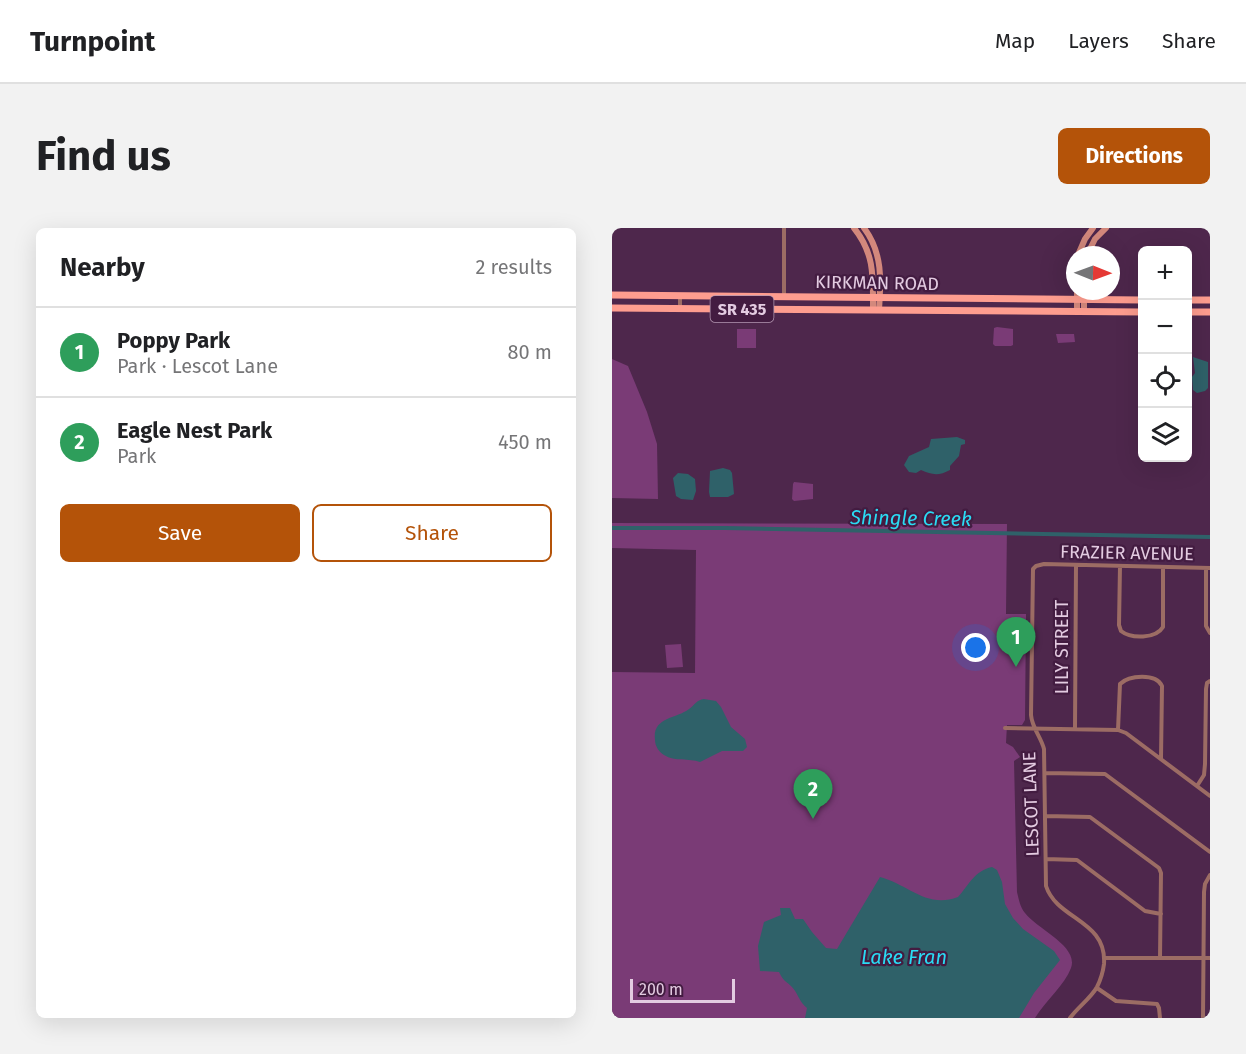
<!DOCTYPE html>
<html lang="en">
<head>
<meta charset="utf-8">
<style>
  body { margin:0; font-family:"Fira Sans",sans-serif; background:#f2f2f2; color:#202124 }
  .controls { position:absolute; right:18px; top:18px; display:grid; overflow:hidden; border-radius:9px; box-shadow:0 6px 24px #0002 }
  .controls button { width:54px; height:54px; display:grid; place-items:center; padding:0; border:0; border-bottom:2px solid #e0e0e0; background:#fff; color:#202124; font:30px sans-serif }
  .compass { position:absolute; left:454px; top:18px; width:54px; height:54px; border-radius:50%; background:#fff; box-shadow:0 6px 24px #0002; rotate:91deg }
  .scale { position:absolute; left:18px; bottom:15px; width:105px; box-sizing:border-box; padding-left:6px; border:3px solid #e3cbe1; border-top:0; font-size:16px; line-height:21px; white-space:nowrap; color:#e3cbe1; -webkit-text-stroke:4px #431c41; paint-order:stroke }
  .you { position:absolute; left:364px; top:420px; width:21px; height:21px; margin:-15px; border:4px solid #fff; border-radius:50%; background:#1a73e8; box-shadow:0 0 0 9px #1a73e833 }
  .badge { display:grid; place-items:center; width:39px; height:39px; border-radius:50%; background:#b45309; color:#fff; font-size:20px; font-weight:700 }
  .pin { position:absolute; translate:-50% -50px; filter:drop-shadow(0 2px 3px #0008) }
  .pin::after { content:''; position:absolute; top:32px; width:21px; height:18px; background:inherit; clip-path:polygon(0 0,100% 0,50% 100%) }
  .list { margin:0; padding:0; list-style:none }
  h2 { display:flex; justify-content:space-between; align-items:center; height:78px; margin:0; padding:0 24px; font-size:26px }
  h2 small { font-size:20px; font-weight:400; color:#757577 }
  .list li { display:grid; grid-template-columns:39px 1fr auto; gap:18px; align-items:center; box-sizing:border-box; height:90px; padding:0 24px; border-top:2px solid #e0e0e0 }
  .list b { display:block; font-size:22px; white-space:nowrap }
  .list p { margin:0; font-size:20px; white-space:nowrap; color:#757577 }
  .list em { font-size:20px; font-style:normal; color:#757577 }
  .actions { display:flex; gap:12px; padding:18px 24px }
  .actions a { flex:1; padding:14px 0; border:2px solid #b45309; border-radius:9px; text-align:center; font-size:21px; color:#b45309 }
  .actions .main { background:#b45309; color:#fff }
  .icon { flex:none; width:33px; height:33px; fill:none; stroke:currentColor; stroke-width:2; stroke-linecap:round; stroke-linejoin:round }
  .map { position:relative; flex:none; width:598px; height:790px; overflow:hidden; border-radius:9px }
  header { display:flex; align-items:center; gap:36px; box-sizing:border-box; height:84px; padding:0 30px; background:#fff; border-bottom:2px solid #e0e0e0 }
  header strong { font-size:28px }
  nav { display:flex; gap:33px; margin-inline-start:auto; font-size:21px }
  .intro { display:flex; align-items:center; justify-content:space-between; box-sizing:border-box; height:144px; padding:0 36px }
  h1 { margin:0; font-size:42px }
  .button { padding:15px 27px; border-radius:9px; background:#b45309; color:#fff; font-size:21px; font-weight:700 }
  main { display:flex; gap:36px; padding:0 36px }
  aside { flex:1; background:#fff; border-radius:9px; box-shadow:0 6px 24px #0002 }
  .map>svg:first-child { display:block }
</style>
</head>
<body>
<header>
<strong>Turnpoint</strong>
<nav><a>Map</a><a>Layers</a><a>Share</a></nav>
</header>
<div class="intro"><h1>Find us</h1><a class="button">Directions</a></div>
<main>
<aside>
<h2>Nearby<small>2 results</small></h2>
<ul class="list">
<li><span class="badge" style="background:#2e9e5b">1</span><div><b>Poppy Park</b><p>Park · Lescot Lane</p></div><em>80 m</em></li>
<li><span class="badge" style="background:#2e9e5b">2</span><div><b>Eagle Nest Park</b><p>Park</p></div><em>450 m</em></li>
</ul>
<div class="actions"><a class="main">Save</a><a>Share</a></div>
</aside>
<div class="map">
<svg width="598" height="790" viewBox="0 0 598 790">
  <rect width="100%" height="100%" fill="#4e274c"/>
  <path fill="#7a3b76" d="M385 99 401 101V117L399 118H383L381 116 382 100Z
    M125 101H144V120H125Z
    M444 106H462L463 114 446 115Z
    M0 131 16 138 35 184 45 216 46 271 0 270Z
    M182 254 201 256V271L182 273 180 271 181 256Z
    M0 295 395 296 394 386H414L413 492 410 497H395L394 515 401 519 408 529 402 533 405 664C407 672 408 679 413 685 425 701 467 718 459 740 453 757 433 773 423 790H0V444L83 445 84 322 0 320Z
    M69 416 71 439 55 440 53 417Z"/>
  <path fill="#2f6169" d="M581 129 596 134V160L593 163 585 165 581 162 580 149 583 145Z
    M345 209 353 212V216L349 217 347 228 338 238V242C327 248 320 247 309 242L304 245 297 244 292 237 297 228 317 219 319 211Z
    M111 240 118 242 120 245 122 266 116 269H98L97 264 98 243Z
    M66 245 76 246 83 251 84 263 81 272 69 271 64 268 61 250Z
    M92 471 104 473 109 479 119 499 133 511 135 519 131 523H110L88 534C77 530 63 534 52 527 47 524 43 518 43 512 40 489 64 491 77 481 83 477 84 472 92 471Z
    M380 639 385 642 390 654 393 676 401 690 411 701 442 723 448 732 422 765 407 790H193L195 780C187 774 186 765 180 759 173 752 172 754 167 744L148 743 146 718 152 694 169 687 168 680H178L183 691H191L200 704 214 720 225 721 268 649C296 656 314 681 346 669 357 657 362 643 380 639Z"/>
  <g fill="none" stroke-linecap="round" stroke-linejoin="round">
    <path stroke="#2f6169" stroke-width="4" d="M0 300H113L598 309"/>
    <path stroke="#9c6c64" stroke-width="4" d="M172 0V68
      M68 80V68
      M508 338 507 397 509 403C519 411 544 411 551 399V340
      M594 340V398L598 405
      M393 500 506 502 514 505 598 568
      M463 500 464 337
      M506 502 508 456C517 447 544 445 550 458L549 530
      M433 545 493 546 598 624
      M585 558 592 547 593 536 594 461 595 455 598 453
      M434 588 478 589 547 640 549 645 548 730
      M434 631 465 632 533 683 549 686
      M492 730H598
      M485 760 504 773 545 776 547 780 548 790
      M458 790C466 779 479 770 485 759 489 751 491 744 492 736 495 692 445 692 434 658L432 521C429 509 420 500 419 487L421 341 424 338 432 336 598 340
      M591 790 592 664 593 656 598 647"/>
    <path stroke="#d3887c" stroke-width="6" d="M242 0C263 26 261 50 261 82
      M252 0C271 25 269 53 267 82
      M466 27 473 11 481 0
      M475 27 483 11 494 0
      M465 63V84
      M472 84V63"/>
    <path stroke="#fe9d8f" stroke-width="7" d="M0 67 530 72
      M576 72H598
      M0 80 530 84
      M576 84H598"/>
  </g>
  <g text-anchor="middle" dominant-baseline="central" stroke-width="4.5" stroke-linejoin="round" paint-order="stroke">
    <rect fill="#431c41" stroke="#b396b1" stroke-width="1.5" x="98.5" y="68" width="63" height="26" rx="4.5"/>
    <g font-size="16" font-weight="bold" fill="#e3cbe1">
      <text x="130" y="81">SR 435</text>
    </g>
    <g font-size="18" fill="#e3cbe1" stroke="#431c41">
      <text transform="translate(265 55) rotate(1)">KIRKMAN ROAD</text>
      <text transform="translate(515 325) rotate(1)">FRAZIER AVENUE</text>
      <text transform="translate(450 419) rotate(-90)">LILY STREET</text>
      <text transform="translate(419 576) rotate(-92)">LESCOT LANE</text>
    </g>
    <g font-size="20" font-style="italic" fill="#2adbf3" stroke="#431c41">
      <text transform="translate(299 290) rotate(1)">Shingle Creek</text>
      <text x="292" y="729">Lake Fran</text>
    </g>
  </g>
</svg>
<div class="controls">
<button>+</button>
<button>−</button>
<button><svg class="icon" aria-label="locate" viewBox="0 0 24 24"><circle cx="12" cy="12" r="6"/><path d="M12 2v4M12 18v4M2 12h4M18 12h4"/></svg></button>
<button><svg class="icon" aria-label="layers" viewBox="0 0 24 24"><path d="M12 4l9 5-9 5-9-5zM3 14l9 5 9-5"/></svg></button>
</div>
<svg class="compass" viewBox="-18 -18 36 36"><path d="M0-13l5 13h-10z" fill="#e53935"/><path d="M0 13l5-13h-10z" fill="#757577"/></svg>
<div class="scale">200 m</div>
<div class="you"></div>
<div class="pin badge" style="left:404px;top:439px;background:#2e9e5b">1</div>
<div class="pin badge" style="left:201px;top:591px;background:#2e9e5b">2</div>
</div>
</main>
</body>
</html>
